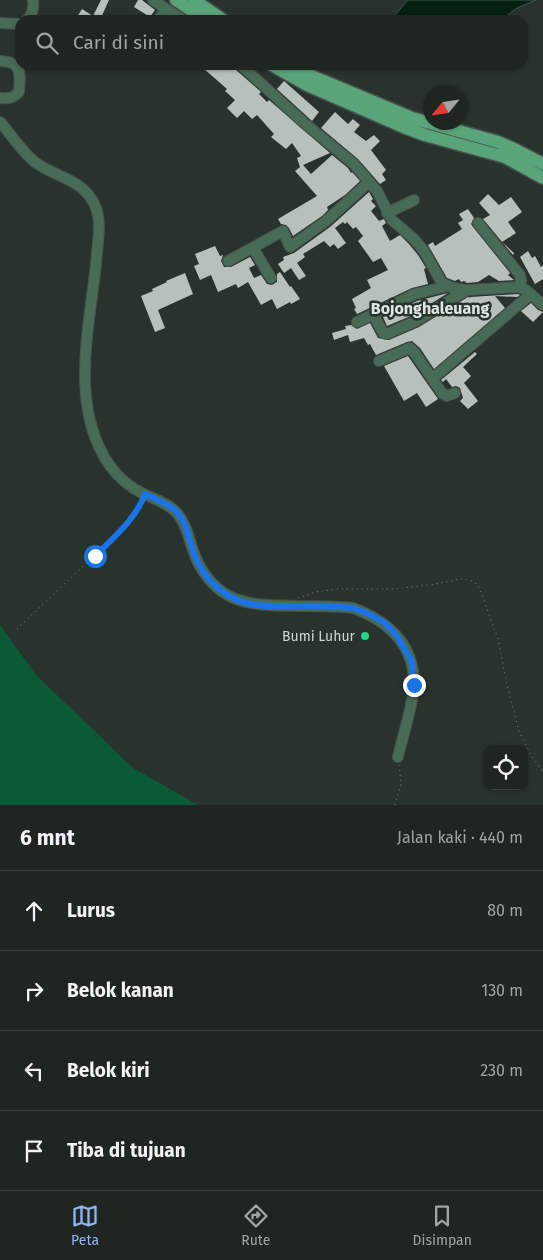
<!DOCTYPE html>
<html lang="id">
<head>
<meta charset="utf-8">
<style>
  body { margin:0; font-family:"Fira Sans",sans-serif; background:#272e2a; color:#f1f3f6 }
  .controls { position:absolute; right:15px; bottom:15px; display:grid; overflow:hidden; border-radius:10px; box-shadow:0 1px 4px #0004 }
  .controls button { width:45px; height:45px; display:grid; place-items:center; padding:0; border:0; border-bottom:1px solid #3c4340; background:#1f2622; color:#f1f3f6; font:25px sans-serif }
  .compass { position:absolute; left:423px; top:85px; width:45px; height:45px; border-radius:50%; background:#1f2622; box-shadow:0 1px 4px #0004; rotate:241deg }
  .stop { position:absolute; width:15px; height:15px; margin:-11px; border:4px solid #1a73e8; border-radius:50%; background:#fff }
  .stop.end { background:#1a73e8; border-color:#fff; box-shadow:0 1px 5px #0008 }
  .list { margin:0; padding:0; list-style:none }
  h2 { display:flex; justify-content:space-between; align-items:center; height:65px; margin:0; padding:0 20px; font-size:21px }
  h2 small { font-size:16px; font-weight:400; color:#a1a5a5 }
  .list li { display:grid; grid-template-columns:32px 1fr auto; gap:15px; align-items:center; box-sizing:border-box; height:80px; padding:0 20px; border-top:1px solid #3c4340 }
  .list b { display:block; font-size:19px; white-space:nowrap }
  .list em { font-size:16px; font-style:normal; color:#a1a5a5 }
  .icon { flex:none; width:28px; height:28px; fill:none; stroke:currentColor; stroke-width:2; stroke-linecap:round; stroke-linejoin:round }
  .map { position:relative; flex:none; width:543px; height:805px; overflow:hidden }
  .search { position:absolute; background:#1f2622; box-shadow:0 1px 4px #0004; left:15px; right:15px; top:15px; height:55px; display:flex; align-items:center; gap:12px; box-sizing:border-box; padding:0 18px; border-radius:15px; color:#a1a5a5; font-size:19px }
  .sheet { height:385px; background:#1f2622 }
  nav { display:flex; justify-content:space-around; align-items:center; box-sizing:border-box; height:70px; border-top:1px solid #3c4340; background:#1f2622; font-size:14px; color:#a1a5a5 }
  nav a { display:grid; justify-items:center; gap:2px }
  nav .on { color:#95b2f1 }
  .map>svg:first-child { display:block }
</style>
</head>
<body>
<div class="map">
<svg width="543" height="805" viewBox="0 0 543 805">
  <rect width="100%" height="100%" fill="#29332d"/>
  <path fill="#0b5a36" d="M0 625 36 675 133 768 198 805H0Z"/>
  <path fill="#042111" stroke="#41574b" d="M408 0H536L517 8 501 20H385L393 17Z"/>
  <path fill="#b5c1b9" d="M101 0H109L100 20H75L82 9 93 16Z
    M138 0H142L155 10 150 17 134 7Z
    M206 65H234L236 70 261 92 259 94 267 102 269 100 330 153 303 165 311 174 332 155 348 168 351 173 352 172 360 181 345 195 327 207 328 210 322 216 293 236 289 228 286 225 281 224 278 219 317 196 295 171 300 167 297 158 301 156 292 143 286 149 271 137 274 134 257 115 252 119 244 111 237 118 227 108 235 100 225 91 227 89 203 68Z
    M284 81 319 112 312 121 277 89Z
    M335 112 348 124 353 119 360 125 354 132 366 141 374 135 380 141 371 150 386 170 382 174 386 180 380 184 358 159 321 128Z
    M369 192 373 199 371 201 376 206 371 211 379 221 384 219 386 223 382 226 390 241 400 235 408 243 418 255 426 268 424 269 428 284 412 288 357 314 354 309 356 308 352 299 371 288 367 280 388 270 381 258 373 262 358 241 363 236 356 227 353 229 347 222 345 224 343 222 335 228 346 243 338 249 334 244 330 247 324 241 303 254 305 257 297 263 306 276 299 280 291 268 284 273 278 264 284 260 283 257 294 253 330 227Z
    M488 194 499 205 511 197 522 212 508 222 516 233 502 242 514 253 513 255 483 219 490 215 479 203Z
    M468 209 474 218 471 224 473 227 510 273 508 275 514 280 499 281 489 275 478 282 467 283 464 281 461 282 459 279 455 281 447 278 428 245 433 242 435 246 462 229 458 223 463 220 459 214Z
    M215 246 220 256 223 255 221 261 224 267H231L250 257 255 265 249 268 254 278 261 275 267 284 272 285 277 282V274L280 272 290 287 291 286 300 299 291 304 290 302 277 309 272 299 261 305 248 282 238 288 236 284 218 292 211 275 200 280 194 266 199 264 195 254Z
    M528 251 532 258 535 256 541 267 543 265V279L535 284 520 257Z
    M185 273 193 294 158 310 165 328 155 332 141 296 153 291 152 289 167 282 166 281Z
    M448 293 413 315 387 326 383 317 417 301Z
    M518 294 520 295 517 297 495 296 505 308 434 369 420 348 412 341 407 342 376 355 370 344 368 345 364 338 350 342 348 335 334 340 332 333 346 329 345 326 351 325 357 329 370 323 378 338 389 340 419 327 468 297 471 298 470 297Z
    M531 303 538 310 543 312 533 322 521 311Z
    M475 352 477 354 463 367 471 376 464 383 478 401 468 409 460 401 463 398 460 388 456 386 452 387 446 379 443 382 441 380Z
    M408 356 438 399 426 407 417 393 404 401 384 366Z"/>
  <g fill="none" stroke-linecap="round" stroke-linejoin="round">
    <defs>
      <path id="minor" d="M153 0 183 20
        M27 20C33 14 34 8 33 0
        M158 20 166 9
        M0 23 20 24
        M0 61C23 62 20 73 19 92 13 98 9 99 0 98
        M241 65 303 122 354 164 377 191 392 220 413 238 424 251 442 283 453 288 467 290 519 287 526 290 543 305
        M0 122C12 135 21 151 35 162 56 178 85 179 96 208 102 224 97 247 96 264 89 330 69 407 110 466 119 478 131 488 144 494 155 499 169 504 177 513 190 528 190 551 201 568 224 607 257 605 297 606 315 606 334 606 353 608 388 621 414 644 414 684 413 707 403 734 398 757
        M387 213 414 200
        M478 223 520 275 521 281 519 287
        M253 248 271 278
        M228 261 283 231 290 247 326 221 369 182
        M373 314 383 333 387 334 416 321 467 290
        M357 322 415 294 448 286
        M379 361 410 348 414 352 442 393 447 396 455 393
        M432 379 531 294"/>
      <path id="major" d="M176 0 206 20
        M194 0 223 20
        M272 65 307 85 406 128 425 135 505 157 543 178
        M292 65 314 77 412 118 498 142 514 149 543 164"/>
    </defs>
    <use href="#minor" stroke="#47504b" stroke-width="12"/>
    <use href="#major" stroke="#47504b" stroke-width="15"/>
    <path stroke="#79817c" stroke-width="1" stroke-dasharray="1 4" stroke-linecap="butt" d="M298 598 316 592 337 589H393L430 585 461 579 473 581 479 587 498 639 508 689 519 731 532 757 543 772
      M17 629 118 533 140 506 142 502
      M395 805 401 784 399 765"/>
    <use href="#minor" stroke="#486b55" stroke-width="10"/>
    <use href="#major" stroke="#59a479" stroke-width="12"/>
  </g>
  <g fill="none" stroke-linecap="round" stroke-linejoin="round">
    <path stroke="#1a73e8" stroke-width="6" d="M95 556C113 538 136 519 145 494 155 499 170 504 178 513 188 525 189 542 195 556 203 577 221 595 243 602 258 607 276 606 292 606 312 606 333 606 353 608L367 613 385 623 397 636 412 662 414 685"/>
  </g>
  <circle fill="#20d887" stroke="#29332d" stroke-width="2" cx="365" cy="636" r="5"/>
  <g text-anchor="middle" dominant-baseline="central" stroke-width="5" stroke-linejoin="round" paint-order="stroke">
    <g font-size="14" fill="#d0d6d2" stroke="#29332d" text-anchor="end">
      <text x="355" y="636">Bumi Luhur</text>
    </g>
    <g font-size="16" font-weight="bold" fill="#dbe7df" stroke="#29332d">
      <text x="430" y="308">Bojonghaleuang</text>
    </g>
  </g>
</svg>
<div class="controls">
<button><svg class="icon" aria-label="locate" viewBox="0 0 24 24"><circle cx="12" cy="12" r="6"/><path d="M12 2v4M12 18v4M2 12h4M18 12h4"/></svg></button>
</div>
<svg class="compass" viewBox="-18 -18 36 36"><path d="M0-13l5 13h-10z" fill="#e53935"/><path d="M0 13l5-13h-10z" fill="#a1a5a5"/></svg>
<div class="stop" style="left:95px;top:556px"></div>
<div class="stop end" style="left:414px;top:685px"></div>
<div class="search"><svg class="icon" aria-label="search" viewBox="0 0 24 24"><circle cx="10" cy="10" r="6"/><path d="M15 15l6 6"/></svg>Cari di sini</div>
</div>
<section class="sheet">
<h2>6 mnt<small>Jalan kaki · 440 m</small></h2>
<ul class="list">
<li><svg class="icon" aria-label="ahead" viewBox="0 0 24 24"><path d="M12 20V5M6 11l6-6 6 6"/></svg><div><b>Lurus</b></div><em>80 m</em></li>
<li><svg class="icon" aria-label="right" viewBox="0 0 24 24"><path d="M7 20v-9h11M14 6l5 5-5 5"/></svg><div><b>Belok kanan</b></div><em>130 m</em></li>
<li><svg class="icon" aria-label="left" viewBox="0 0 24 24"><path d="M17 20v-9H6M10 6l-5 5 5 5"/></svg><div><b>Belok kiri</b></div><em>230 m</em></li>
<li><svg class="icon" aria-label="arrive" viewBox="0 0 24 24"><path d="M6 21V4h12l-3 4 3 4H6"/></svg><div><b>Tiba di tujuan</b></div></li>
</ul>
</section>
<nav>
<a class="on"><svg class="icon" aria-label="map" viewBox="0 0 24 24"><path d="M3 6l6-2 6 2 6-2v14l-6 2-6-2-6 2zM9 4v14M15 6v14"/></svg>Peta</a>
<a><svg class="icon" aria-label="directions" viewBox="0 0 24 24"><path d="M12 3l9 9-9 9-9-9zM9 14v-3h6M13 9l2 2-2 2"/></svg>Rute</a>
<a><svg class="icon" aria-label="saved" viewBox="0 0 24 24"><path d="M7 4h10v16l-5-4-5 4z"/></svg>Disimpan</a>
</nav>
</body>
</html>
